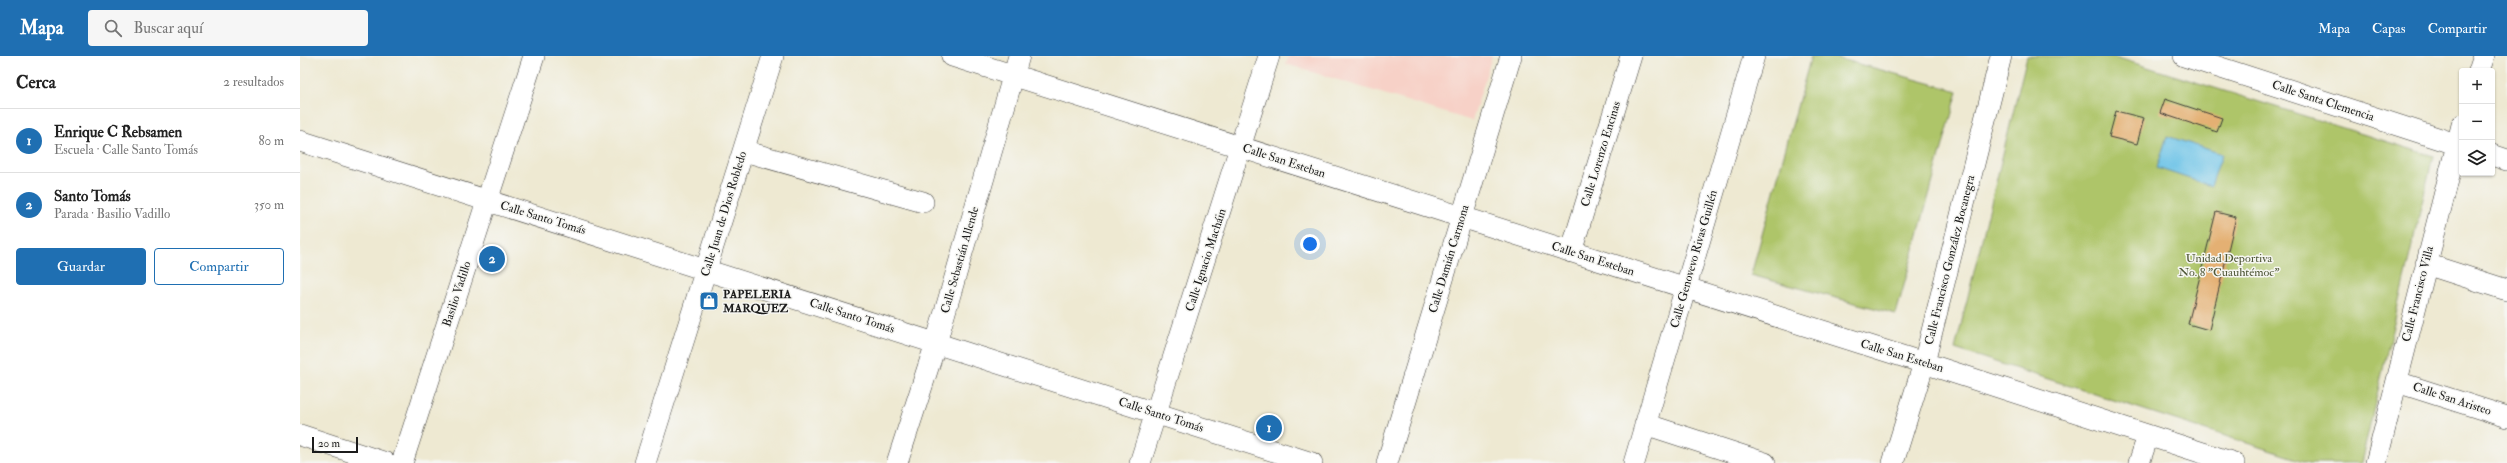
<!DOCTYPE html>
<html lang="es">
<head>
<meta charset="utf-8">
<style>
  body { margin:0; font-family:"IM FELL Double Pica",serif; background:#f6f6f6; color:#222 }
  .controls { position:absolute; right:12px; top:12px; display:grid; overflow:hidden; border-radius:4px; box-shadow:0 1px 3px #0004 }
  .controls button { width:36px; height:36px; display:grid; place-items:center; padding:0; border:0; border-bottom:1px solid #e0e0e0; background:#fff; color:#222; font:20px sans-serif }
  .scale { position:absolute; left:12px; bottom:10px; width:46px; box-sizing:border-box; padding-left:4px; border:2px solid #1c1c1c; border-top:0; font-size:11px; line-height:14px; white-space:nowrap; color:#1c1c1c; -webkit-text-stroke:3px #f6f6f2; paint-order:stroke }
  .you { position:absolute; left:1010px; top:188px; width:14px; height:14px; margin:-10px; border:3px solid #fff; border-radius:50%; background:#1a73e8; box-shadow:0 0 0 6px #1a73e833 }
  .badge { display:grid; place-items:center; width:26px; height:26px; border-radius:50%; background:#1f6fb2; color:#fff; font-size:13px; font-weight:700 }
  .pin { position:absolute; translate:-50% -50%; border:2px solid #fff; box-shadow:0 1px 4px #0006 }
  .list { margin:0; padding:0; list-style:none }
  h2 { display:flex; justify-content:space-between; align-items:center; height:52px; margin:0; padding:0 16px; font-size:17px }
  h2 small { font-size:13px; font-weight:400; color:#767676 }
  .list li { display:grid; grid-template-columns:26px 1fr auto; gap:12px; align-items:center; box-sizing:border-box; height:64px; padding:0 16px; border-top:1px solid #e0e0e0 }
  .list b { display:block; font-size:15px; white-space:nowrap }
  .list p { margin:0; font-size:13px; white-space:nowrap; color:#767676 }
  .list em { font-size:13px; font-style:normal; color:#767676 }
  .actions { display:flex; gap:8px; padding:12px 16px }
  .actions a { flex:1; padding:9px 0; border:1px solid #1f6fb2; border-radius:4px; text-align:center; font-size:14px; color:#1f6fb2 }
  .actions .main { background:#1f6fb2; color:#fff }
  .icon { flex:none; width:22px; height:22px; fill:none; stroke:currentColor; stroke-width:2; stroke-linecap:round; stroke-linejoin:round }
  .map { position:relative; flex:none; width:2207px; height:407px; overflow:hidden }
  header { display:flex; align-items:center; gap:24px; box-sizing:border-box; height:56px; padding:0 20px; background:#1f6fb2; color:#fff }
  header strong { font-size:19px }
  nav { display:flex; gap:22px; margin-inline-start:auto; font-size:14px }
  .search { width:280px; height:36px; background:#f6f6f6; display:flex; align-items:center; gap:10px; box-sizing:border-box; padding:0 14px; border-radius:4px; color:#767676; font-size:15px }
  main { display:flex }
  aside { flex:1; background:#fff }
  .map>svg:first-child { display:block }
</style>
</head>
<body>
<header>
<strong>Mapa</strong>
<div class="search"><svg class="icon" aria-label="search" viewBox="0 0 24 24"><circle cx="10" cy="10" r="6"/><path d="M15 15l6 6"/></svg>Buscar aquí</div>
<nav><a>Mapa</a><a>Capas</a><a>Compartir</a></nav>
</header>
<main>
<aside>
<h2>Cerca<small>2 resultados</small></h2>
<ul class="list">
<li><span class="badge">1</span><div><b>Enrique C Rebsamen</b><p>Escuela · Calle Santo Tomás</p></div><em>80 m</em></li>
<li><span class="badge">2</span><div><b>Santo Tomás</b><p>Parada · Basilio Vadillo</p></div><em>350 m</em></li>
</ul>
<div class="actions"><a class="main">Guardar</a><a>Compartir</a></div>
</aside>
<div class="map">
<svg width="2207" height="407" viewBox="0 0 2207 407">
  <rect width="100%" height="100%" fill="#f6f6f2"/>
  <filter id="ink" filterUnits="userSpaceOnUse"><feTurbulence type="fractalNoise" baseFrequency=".025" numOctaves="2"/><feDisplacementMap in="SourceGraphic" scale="8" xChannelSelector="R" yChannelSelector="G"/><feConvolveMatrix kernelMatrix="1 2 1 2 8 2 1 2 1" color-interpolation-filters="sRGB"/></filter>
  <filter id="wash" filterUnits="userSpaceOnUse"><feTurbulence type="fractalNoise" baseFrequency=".012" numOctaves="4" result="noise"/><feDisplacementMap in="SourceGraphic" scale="16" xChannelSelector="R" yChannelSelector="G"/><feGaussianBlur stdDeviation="0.9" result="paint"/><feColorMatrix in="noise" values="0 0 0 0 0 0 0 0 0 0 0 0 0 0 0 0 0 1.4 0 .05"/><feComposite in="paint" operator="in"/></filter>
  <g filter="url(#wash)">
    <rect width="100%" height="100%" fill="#eee9d2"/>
    <path fill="#f7d1c7" d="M989 0H1192L1172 65 986 8Z"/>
    <path fill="#aec569" stroke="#657042" d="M1511 0H1530L1658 35 1596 258 1451 219Z
      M1727 0H1812L2133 100 2061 407H2009L1655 293Z"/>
    <path fill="#6ac2e7" stroke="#436f82" d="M1867 80 1922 98 1911 130 1857 112Z"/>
    <g id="blocks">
      <path fill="#e4b073" d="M1865 43 1922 62 1917 76 1860 57Z
        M1816 55 1844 62 1837 88 1809 81Z
        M1916 156 1936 161 1909 274 1888 268Z"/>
    </g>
  </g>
  <g filter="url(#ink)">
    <use href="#blocks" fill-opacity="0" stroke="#3c3b37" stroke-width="1"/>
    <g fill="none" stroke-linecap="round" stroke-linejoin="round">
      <defs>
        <path id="minor" d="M652 0 1624 307 1934 407
          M1884 0 2162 90
          M2179 15 2184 0
          M0 85 1012 407
          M444 95 623 146
          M2192 99 2207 104
          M1271 196 1331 0
          M2126 208 2207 234
          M2097 326 2207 361
          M1345 368 1465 407
          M0 379 86 407
          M102 407 234 0
          M345 407 473 0
          M597 407 636 287 719 0
          M840 407 969 0
          M1087 407 1211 0
          M1334 407 1454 0
          M1593 407 1624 307 1701 0
          M1839 407 1848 380
          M2076 407 2162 69"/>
      </defs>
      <use href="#minor" stroke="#3c3b37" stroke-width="22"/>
      <use href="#minor" stroke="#fff" stroke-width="21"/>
    </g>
  </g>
  <defs>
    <symbol id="shop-square" viewBox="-11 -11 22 22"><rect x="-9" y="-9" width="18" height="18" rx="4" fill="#1f6fb2" stroke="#f6f6f2"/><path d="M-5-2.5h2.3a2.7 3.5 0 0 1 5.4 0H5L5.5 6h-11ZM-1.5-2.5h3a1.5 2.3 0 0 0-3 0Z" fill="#fff"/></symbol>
  </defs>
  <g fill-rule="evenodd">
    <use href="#shop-square" x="398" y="234" width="22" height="22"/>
  </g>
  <g text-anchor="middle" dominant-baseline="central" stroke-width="3" stroke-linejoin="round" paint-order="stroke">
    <g font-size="12" fill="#1c1c1c" stroke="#f6f6f2">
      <text transform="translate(2023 45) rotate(18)">Calle Santa Clemencia</text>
      <text transform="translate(1301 98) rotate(-73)">Calle Lorenzo Encinas</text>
      <text transform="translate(984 105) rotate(18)">Calle San Esteban</text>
      <text transform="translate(424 158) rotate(-73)">Calle Juan de Dios Robledo</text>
      <text transform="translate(243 162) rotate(17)">Calle Santo Tomás</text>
      <text transform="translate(1149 203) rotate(-73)">Calle Damián Carmona</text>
      <text transform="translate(1293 203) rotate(18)">Calle San Esteban</text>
      <text transform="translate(1394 203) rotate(-74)">Calle Genovevo Rivas Guillén</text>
      <text transform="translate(660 204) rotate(-74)">Calle Sebastián Allende</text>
      <text transform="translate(906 204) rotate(-72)">Calle Ignacio Macháin</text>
      <text transform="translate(1650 204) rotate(-76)">Calle Francisco González Bocanegra</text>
      <text transform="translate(157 238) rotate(-72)">Basilio Vadillo</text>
      <text transform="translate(2118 238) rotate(-76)">Calle Francisco Villa</text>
      <text transform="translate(552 260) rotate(18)">Calle Santo Tomás</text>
      <text transform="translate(1602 300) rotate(17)">Calle San Esteban</text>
      <text transform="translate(2152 343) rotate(18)">Calle San Aristeo</text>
      <text transform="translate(861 359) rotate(18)">Calle Santo Tomás</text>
    </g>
    <g font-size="12" fill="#4f5737" stroke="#f6f6f2">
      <text x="1929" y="202">Unidad Deportiva<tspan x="1929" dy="14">No. 8 "Cuauhtémoc"</tspan></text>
    </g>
    <g font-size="12" font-weight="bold" fill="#1c1c1c" stroke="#f6f6f2" text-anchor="start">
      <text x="423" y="238">PAPELERIA<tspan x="423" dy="14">MARQUEZ</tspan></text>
    </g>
  </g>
</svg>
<div class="controls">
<button>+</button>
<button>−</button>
<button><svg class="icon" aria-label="layers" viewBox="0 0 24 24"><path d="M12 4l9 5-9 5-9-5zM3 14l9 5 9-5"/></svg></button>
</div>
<div class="scale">20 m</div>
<div class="you"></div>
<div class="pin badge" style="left:969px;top:372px">1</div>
<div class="pin badge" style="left:192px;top:203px">2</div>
</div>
</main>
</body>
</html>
